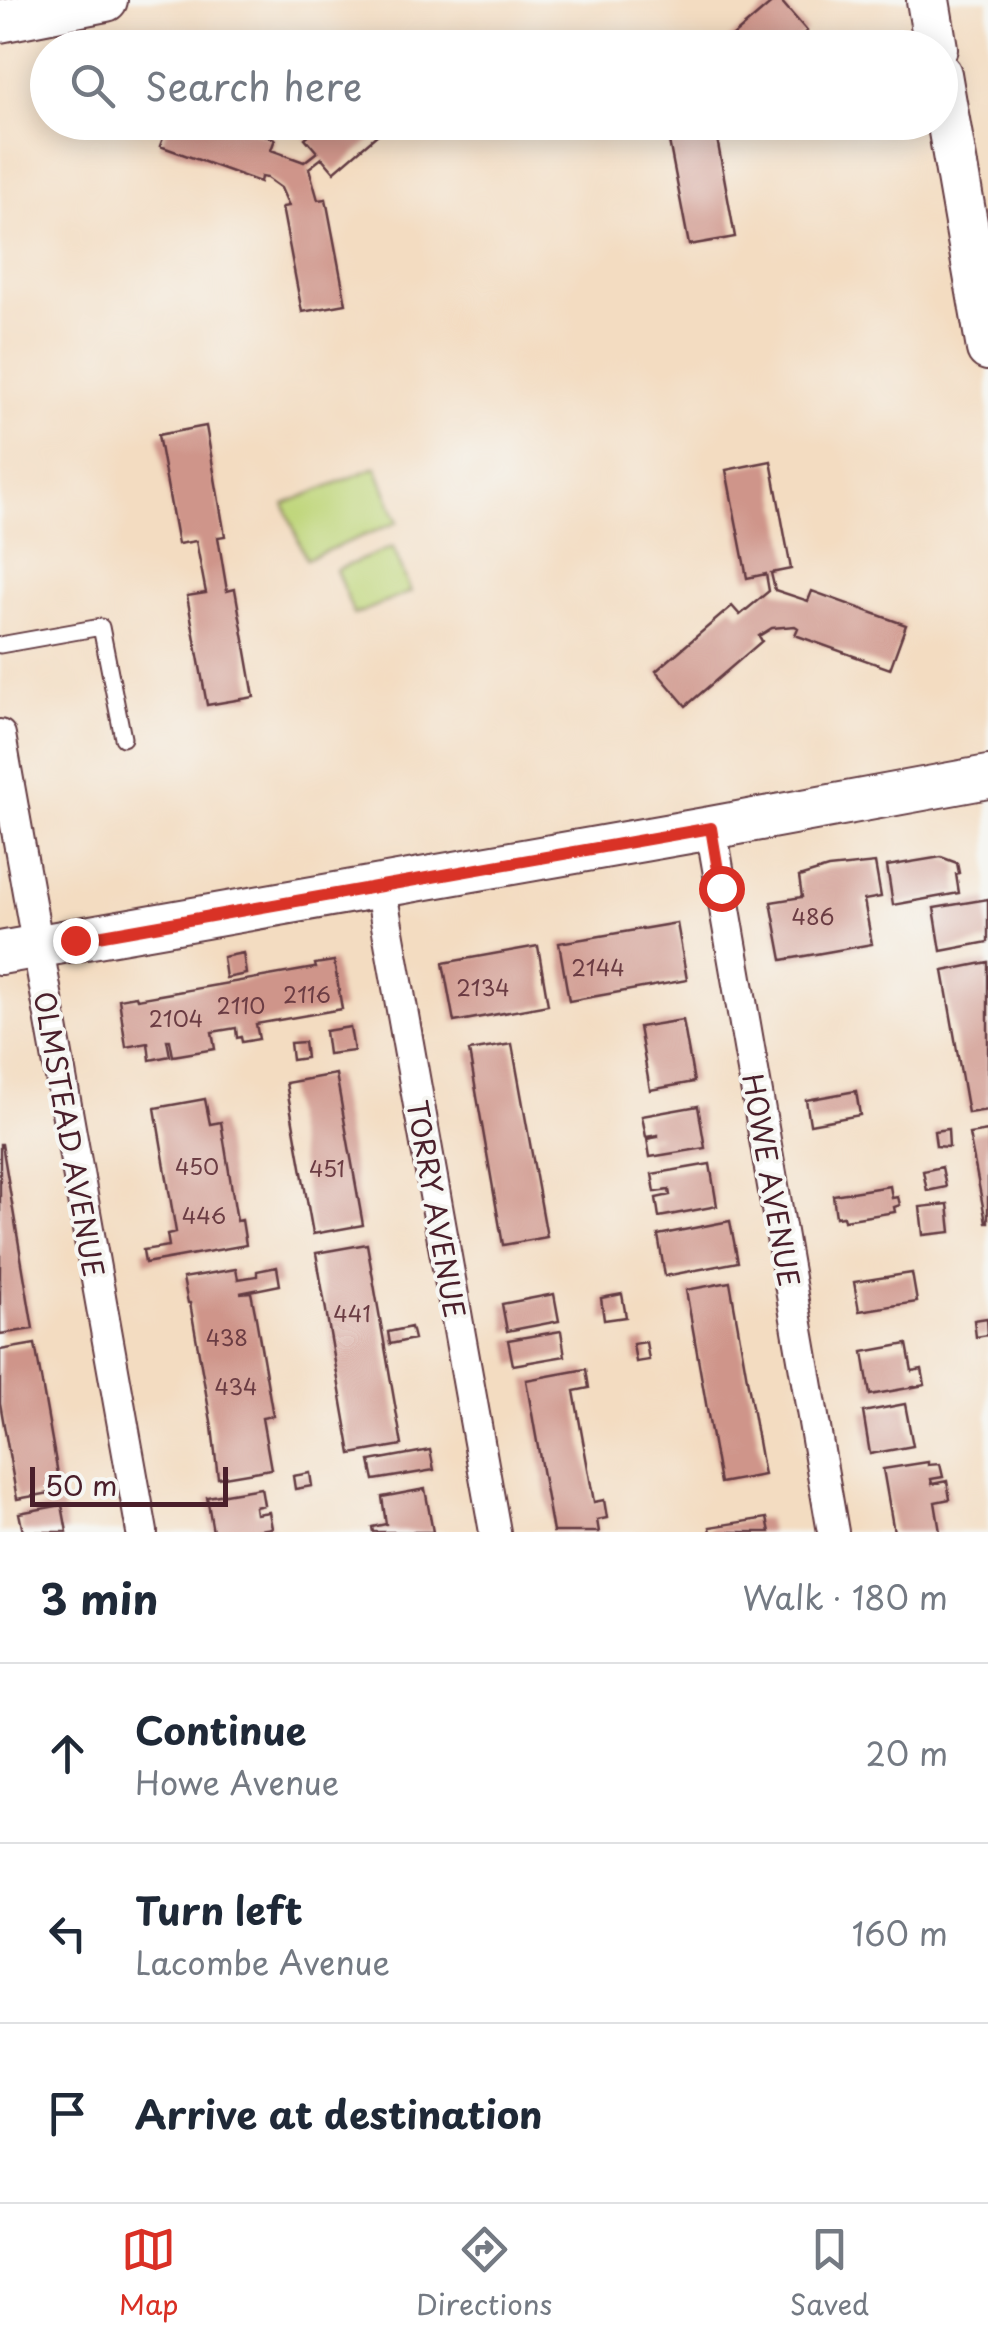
<!DOCTYPE html>
<html lang="en">
<head>
<meta charset="utf-8">
<style>
  body { margin:0; font-family:"Playpen Sans",sans-serif; background:#f2f2f3; color:#1f2937 }
  .scale { position:absolute; left:30px; bottom:25px; width:198px; box-sizing:border-box; padding-left:10px; border:5px solid #4a1f2b; border-top:0; font-size:28px; line-height:35px; white-space:nowrap; color:#4a1f2b; -webkit-text-stroke:8px #f6f6f2; paint-order:stroke }
  .stop { position:absolute; width:30px; height:30px; margin:-22px; border:8px solid #d93025; border-radius:50%; background:#fff }
  .stop.end { background:#d93025; border-color:#fff; box-shadow:0 2px 10px #0008 }
  .list { margin:0; padding:0; list-style:none }
  h2 { display:flex; justify-content:space-between; align-items:center; height:130px; margin:0; padding:0 40px; font-size:42px }
  h2 small { font-size:32px; font-weight:400; color:#747a83 }
  .list li { display:grid; grid-template-columns:65px 1fr auto; gap:30px; align-items:center; box-sizing:border-box; height:180px; padding:0 40px; border-top:2px solid #e0e1e3 }
  .list b { display:block; font-size:38px; white-space:nowrap }
  .list p { margin:0; font-size:32px; white-space:nowrap; color:#747a83 }
  .list em { font-size:32px; font-style:normal; color:#747a83 }
  .icon { flex:none; width:55px; height:55px; fill:none; stroke:currentColor; stroke-width:2; stroke-linecap:round; stroke-linejoin:round }
  .map { position:relative; flex:none; width:988px; height:1532px; overflow:hidden }
  .search { position:absolute; background:#fff; box-shadow:0 5px 25px #0003; left:30px; right:30px; top:30px; height:110px; display:flex; align-items:center; gap:25px; box-sizing:border-box; padding:0 35px; border-radius:55px; color:#747a83; font-size:38px }
  .sheet { height:670px; background:#fff }
  nav { display:flex; justify-content:space-around; align-items:center; box-sizing:border-box; height:140px; border-top:2px solid #e0e1e3; background:#fff; font-size:28px; color:#747a83 }
  nav a { display:grid; justify-items:center; gap:5px }
  nav .on { color:#d93025 }
  .map>svg:first-child { display:block }
</style>
</head>
<body>
<div class="map">
<svg width="988" height="1532" viewBox="0 0 988 1532">
  <rect width="100%" height="100%" fill="#f6f6f2"/>
  <filter id="ink" filterUnits="userSpaceOnUse"><feTurbulence type="fractalNoise" baseFrequency=".01" numOctaves="2"/><feDisplacementMap in="SourceGraphic" scale="20" xChannelSelector="R" yChannelSelector="G"/><feConvolveMatrix kernelMatrix="1 2 1 2 8 2 1 2 1" color-interpolation-filters="sRGB"/></filter>
  <filter id="wash" filterUnits="userSpaceOnUse"><feTurbulence type="fractalNoise" baseFrequency=".0048" numOctaves="4" result="noise"/><feDisplacementMap in="SourceGraphic" scale="40" xChannelSelector="R" yChannelSelector="G"/><feGaussianBlur stdDeviation="2.25" result="paint"/><feColorMatrix in="noise" values="0 0 0 0 0 0 0 0 0 0 0 0 0 0 0 0 0 1.4 0 .05"/><feComposite in="paint" operator="in"/></filter>
  <g filter="url(#wash)">
    <rect width="100%" height="100%" fill="#f3dcc1"/>
    <path fill="#bfd67a" stroke="#847a52" stroke-width="2.5" d="M376 467 398 522 306 559 284 504Z
      M393 547 411 592 354 615 336 570Z"/>
    <g id="blocks">
      <path fill="#cf958a" d="M775 0H780L807 31 787 48H719Z
        M565 36 595 47V48H561Z
        M169 122H228L275 139 271 150 304 162 317 152 305 138 323 122H392L334 172 322 158 309 168 318 200 326 199 346 304 302 312 282 207 289 206 281 188 267 178 261 177 260 182 160 146Z
        M678 122H708L709 134 716 133 735 237 689 245 669 141 681 139Z
        M206 426 225 536 218 537 227 591 235 589 254 697 207 705 187 596 206 593 196 541 178 544 158 435Z
        M771 461 791 569 771 573 775 590 808 601 812 591 906 625 890 669 795 635 798 628 795 626 772 628 759 636 762 641 686 706 656 671 732 606 740 615 769 591 766 574 747 578 726 470Z
        M941 857 957 863 959 873 956 874 959 893 893 905 887 866Z
        M875 863 881 897 864 900 872 944 782 960 771 902 802 897 799 877 828 868Z
        M988 899V942L941 951 934 908Z
        M677 923 687 980 569 1001 559 943Z
        M538 946 548 1005 454 1022 443 963Z
        M243 953 246 974 226 978 223 957Z
        M334 961 342 1009 256 1024 259 1039 242 1042 241 1037 237 1038 236 1028 212 1032 215 1049 173 1056 170 1040H167L170 1056 150 1060 148 1043 126 1047 119 999 136 996 137 999 314 968H316L315 964Z
        M988 962V1110L968 1113 943 971Z
        M683 1020 694 1082 650 1090 639 1027Z
        M350 1027 354 1051 328 1054 325 1031Z
        M304 1042 306 1058 292 1060 290 1043Z
        M512 1044 547 1237 503 1245 469 1051Z
        M336 1074 363 1225 313 1234 286 1083Z
        M856 1091 860 1115 810 1124 806 1100Z
        M205 1099 210 1124 221 1122 237 1221 242 1220 246 1245 145 1263 143 1250 169 1246 167 1234 176 1232 155 1108Z
        M698 1106 705 1148 650 1157 647 1139 658 1137V1135L646 1137 642 1116Z
        M948 1129 949 1147 936 1146 934 1131Z
        M988 1131V1222H986L969 1134Z
        M0 1144H2L33 1329 0 1334Z
        M710 1164 717 1206 659 1217 656 1198 670 1195 669 1190 655 1192 652 1174Z
        M942 1167 946 1187 927 1191 923 1171Z
        M890 1186 892 1198 898 1197 900 1205 894 1207 895 1212 844 1220 843 1216 836 1217 833 1195Z
        M948 1204 951 1232 923 1235 920 1207Z
        M730 1221 738 1262 665 1276 658 1235Z
        M367 1244 402 1445 351 1454 316 1253Z
        M277 1267 280 1285 240 1293 251 1292 256 1318 273 1416 262 1418 271 1469 218 1478 212 1427 190 1303H188L183 1278 236 1269 238 1279 257 1276V1271Z
        M912 1273 917 1302 859 1311 854 1282Z
        M730 1282 764 1475 720 1483 686 1290Z
        M554 1294 559 1321 507 1331 502 1304Z
        M622 1294 626 1317 604 1320 601 1298Z
        M987 1318 988 1335 976 1337 974 1320Z
        M411 1327 414 1339 390 1344 388 1332Z
        M561 1331 565 1356 513 1365 508 1340Z
        M646 1342 649 1360 636 1362 633 1344Z
        M35 1344 61 1491 17 1499 0 1403V1350Z
        M907 1344 912 1371 922 1369 925 1385 870 1395 863 1352Z
        M586 1369 589 1388 574 1391 594 1502 604 1500 607 1518 597 1520 599 1532H553L526 1380Z
        M905 1404 913 1446 870 1454 863 1412Z
        M430 1450 434 1470 374 1480 370 1461Z
        M928 1462V1465L940 1464 943 1477 931 1479 932 1484 947 1481 950 1499 935 1502 940 1532H894L883 1469Z
        M310 1473 312 1486 295 1489 293 1476Z
        M261 1488 264 1505 255 1507 256 1514 269 1512 272 1528 259 1530V1532H213L207 1497Z
        M425 1489 433 1532H373L372 1527 386 1524 382 1497Z
        M62 1505 67 1532H23L19 1513Z
        M767 1518 770 1532H711L710 1527Z"/>
    </g>
  </g>
  <g filter="url(#ink)">
    <use href="#blocks" fill-opacity="0" stroke="#633b42" stroke-width="2.5"/>
    <g fill="none" stroke-linecap="round" stroke-linejoin="round">
      <defs>
        <path id="lane" d="M0 645 101 627 123 738"/>
        <path id="street" d="M0 735 142 1532
          M711 828 833 1532
          M380 886 495 1532"/>
        <path id="secondary" d="M928 0 936 48
          M0 21 106 0
          M940 74 988 349
          M0 953 711 828 988 777"/>
      </defs>
      <use href="#lane" stroke="#633b42" stroke-width="19"/>
      <use href="#street" stroke="#633b42" stroke-width="34"/>
      <use href="#secondary" stroke="#633b42" stroke-width="46"/>
      <use href="#lane" stroke="#fff" stroke-width="15"/>
      <use href="#street" stroke="#fff" stroke-width="30"/>
      <use href="#secondary" stroke="#fff" stroke-width="42"/>
    </g>
  </g>
  <g fill="none" stroke-linecap="round" stroke-linejoin="round" filter="url(#ink)">
    <path stroke="#d93025" stroke-width="12" d="M75 940 711 828 721 888"/>
  </g>
  <g text-anchor="middle" dominant-baseline="central" stroke-width="8" stroke-linejoin="round" paint-order="stroke">
    <g font-size="22" fill="#6b3c43">
      <text x="813" y="915">486</text>
      <text x="598" y="966">2144</text>
      <text x="483" y="986">2134</text>
      <text x="307" y="993">2116</text>
      <text x="241" y="1004">2110</text>
      <text x="176" y="1017">2104</text>
      <text x="197" y="1165">450</text>
      <text x="327" y="1167">451</text>
      <text x="204" y="1214">446</text>
      <text x="352" y="1312">441</text>
      <text x="227" y="1336">438</text>
      <text x="236" y="1385">434</text>
    </g>
    <g font-size="28" fill="#4a1f2b" stroke="#f6f6f2">
      <text transform="translate(70 1134) rotate(80)">OLMSTEAD AVENUE</text>
      <text transform="translate(772 1180) rotate(80)">HOWE AVENUE</text>
      <text transform="translate(437 1209) rotate(80)">TORRY AVENUE</text>
    </g>
  </g>
</svg>
<div class="scale">50 m</div>
<div class="stop" style="left:721px;top:888px"></div>
<div class="stop end" style="left:75px;top:940px"></div>
<div class="search"><svg class="icon" aria-label="search" viewBox="0 0 24 24"><circle cx="10" cy="10" r="6"/><path d="M15 15l6 6"/></svg>Search here</div>
</div>
<section class="sheet">
<h2>3 min<small>Walk · 180 m</small></h2>
<ul class="list">
<li><svg class="icon" aria-label="ahead" viewBox="0 0 24 24"><path d="M12 20V5M6 11l6-6 6 6"/></svg><div><b>Continue</b><p>Howe Avenue</p></div><em>20 m</em></li>
<li><svg class="icon" aria-label="left" viewBox="0 0 24 24"><path d="M17 20v-9H6M10 6l-5 5 5 5"/></svg><div><b>Turn left</b><p>Lacombe Avenue</p></div><em>160 m</em></li>
<li><svg class="icon" aria-label="arrive" viewBox="0 0 24 24"><path d="M6 21V4h12l-3 4 3 4H6"/></svg><div><b>Arrive at destination</b></div></li>
</ul>
</section>
<nav>
<a class="on"><svg class="icon" aria-label="map" viewBox="0 0 24 24"><path d="M3 6l6-2 6 2 6-2v14l-6 2-6-2-6 2zM9 4v14M15 6v14"/></svg>Map</a>
<a><svg class="icon" aria-label="directions" viewBox="0 0 24 24"><path d="M12 3l9 9-9 9-9-9zM9 14v-3h6M13 9l2 2-2 2"/></svg>Directions</a>
<a><svg class="icon" aria-label="saved" viewBox="0 0 24 24"><path d="M7 4h10v16l-5-4-5 4z"/></svg>Saved</a>
</nav>
</body>
</html>
